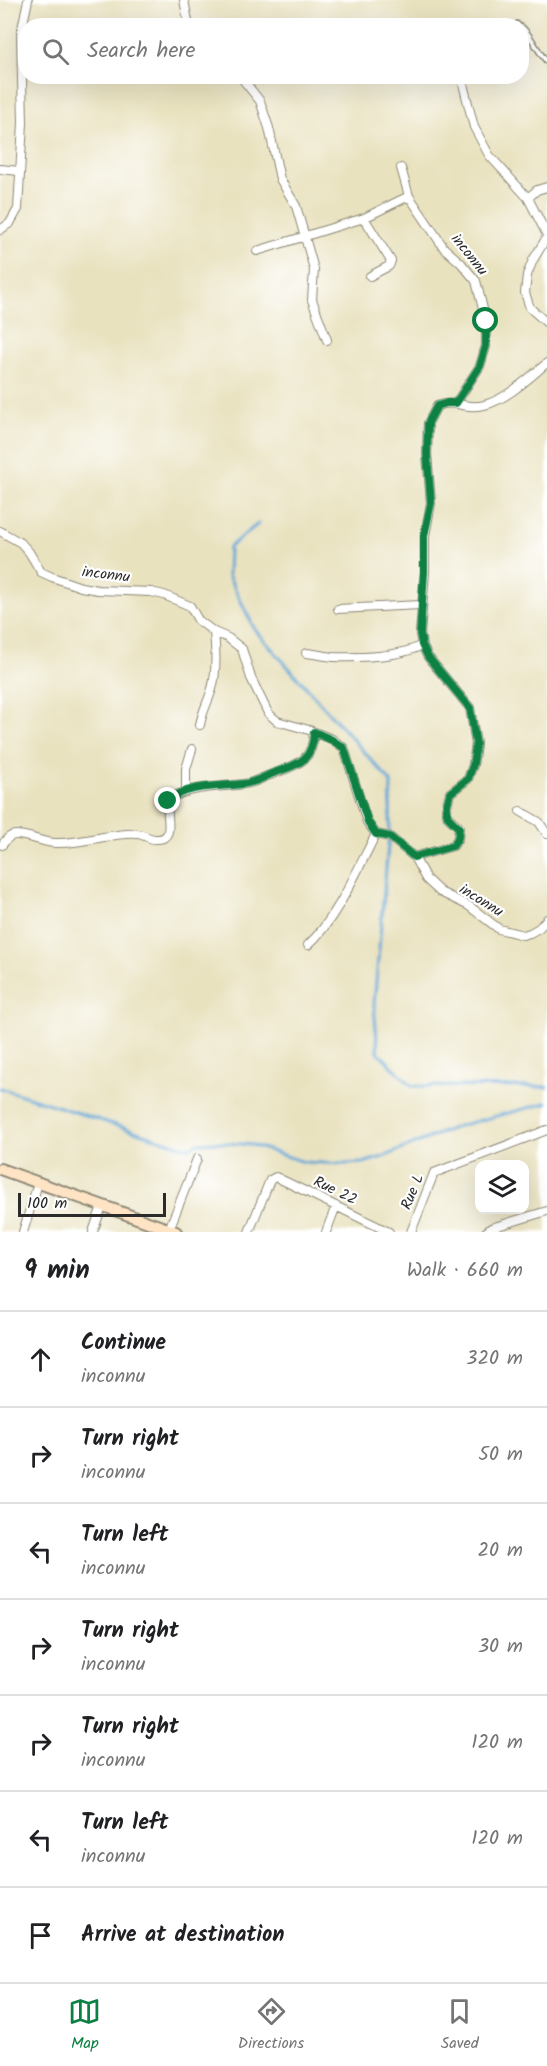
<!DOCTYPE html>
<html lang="en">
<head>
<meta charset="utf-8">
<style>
  body { margin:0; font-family:Kalam,sans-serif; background:#f6f6f6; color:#202124 }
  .controls { position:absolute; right:18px; bottom:18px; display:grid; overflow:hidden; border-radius:12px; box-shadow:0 6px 24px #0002 }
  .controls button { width:54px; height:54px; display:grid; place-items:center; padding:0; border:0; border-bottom:2px solid #e0e0e0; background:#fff; color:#202124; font:30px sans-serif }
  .scale { position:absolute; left:18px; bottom:15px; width:148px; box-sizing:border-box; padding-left:6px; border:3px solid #2b2b2b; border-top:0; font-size:16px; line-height:21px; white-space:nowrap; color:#2b2b2b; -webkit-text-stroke:4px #fff; paint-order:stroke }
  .stop { position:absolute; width:18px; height:18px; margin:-14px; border:4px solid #0b8043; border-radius:50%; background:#fff }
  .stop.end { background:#0b8043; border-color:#fff; box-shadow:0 2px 6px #0008 }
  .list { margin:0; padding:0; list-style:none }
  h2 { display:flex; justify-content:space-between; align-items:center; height:78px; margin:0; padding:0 24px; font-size:26px }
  h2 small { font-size:20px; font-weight:400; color:#757577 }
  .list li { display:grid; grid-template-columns:39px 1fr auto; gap:18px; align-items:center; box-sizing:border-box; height:96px; padding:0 24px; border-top:2px solid #e0e0e0 }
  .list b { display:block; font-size:22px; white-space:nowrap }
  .list p { margin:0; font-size:20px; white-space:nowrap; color:#757577 }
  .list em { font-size:20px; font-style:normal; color:#757577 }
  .icon { flex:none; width:33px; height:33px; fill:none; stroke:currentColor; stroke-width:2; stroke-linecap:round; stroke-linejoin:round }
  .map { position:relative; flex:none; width:547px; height:1232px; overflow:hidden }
  .search { position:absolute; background:#fff; box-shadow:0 6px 24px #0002; left:18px; right:18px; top:18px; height:66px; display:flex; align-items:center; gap:15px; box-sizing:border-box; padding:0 21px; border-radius:24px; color:#757577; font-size:22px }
  .sheet { height:750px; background:#fff }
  nav { display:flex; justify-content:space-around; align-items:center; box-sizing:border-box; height:84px; border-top:2px solid #e0e0e0; background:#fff; font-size:16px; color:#757577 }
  nav a { display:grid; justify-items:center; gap:3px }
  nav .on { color:#0b8043 }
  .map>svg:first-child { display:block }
</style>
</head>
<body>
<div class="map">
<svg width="547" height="1232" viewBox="0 0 547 1232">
  <rect width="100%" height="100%" fill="#fff"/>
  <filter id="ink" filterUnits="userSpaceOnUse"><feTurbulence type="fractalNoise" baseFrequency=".0167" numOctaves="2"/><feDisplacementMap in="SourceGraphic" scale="12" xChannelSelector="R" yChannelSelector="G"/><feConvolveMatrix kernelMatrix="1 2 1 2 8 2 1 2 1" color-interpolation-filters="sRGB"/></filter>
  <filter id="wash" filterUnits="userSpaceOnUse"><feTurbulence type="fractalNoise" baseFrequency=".008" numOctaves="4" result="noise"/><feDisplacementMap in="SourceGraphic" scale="24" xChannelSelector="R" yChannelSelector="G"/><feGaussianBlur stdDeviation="1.35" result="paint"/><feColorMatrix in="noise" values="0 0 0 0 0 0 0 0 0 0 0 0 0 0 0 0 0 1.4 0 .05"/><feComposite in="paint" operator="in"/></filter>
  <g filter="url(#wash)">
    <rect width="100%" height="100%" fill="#e9e2bf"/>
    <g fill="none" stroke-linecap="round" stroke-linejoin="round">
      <path stroke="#60a5d6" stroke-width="3" d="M258 524 229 547 228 575 255 630 391 782 390 823 374 1005 378 1052 412 1086 547 1087
        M0 1088 184 1147H189L198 1143 216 1142 252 1145 304 1162 343 1164 363 1163 383 1157 458 1126 547 1103"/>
    </g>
  </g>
  <g filter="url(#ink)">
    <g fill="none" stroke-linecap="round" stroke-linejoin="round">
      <defs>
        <path id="lane" d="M517 24 519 26
          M522 27C531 35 538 52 547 62"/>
        <path id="street" d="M184 0 189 26
          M240 76 260 101 269 128 280 179 296 206 314 269 312 300 327 340
          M461 76 474 127 489 155 528 198
          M401 168 409 196 444 248 461 263 476 281 486 321V346L480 366 456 403
          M0 169 19 171
          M547 187 537 190 528 198 547 235
          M364 218 391 261 389 266 370 276
          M0 230 10 223 18 209 23 123 21 33 28 0
          M547 237 533 260 527 275 525 293 530 308 547 323
          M257 251 364 218 409 196
          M0 531 21 543 29 552 41 572 52 577 81 587 98 590 151 592 164 595 190 606 198 620 214 632 228 638 242 649 251 678 268 713 277 721 309 730 332 739 344 748 367 822 376 834 390 837 414 857 426 879 440 892 469 906 499 929 523 935 530 933 539 928 547 919
          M338 609 420 605
          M306 653C315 654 325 656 334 657 358 658 401 657 422 645
          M200 725C202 712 208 702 212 689 217 671 216 651 214 632
          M186 792V769L192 749
          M520 811 539 822 547 834
          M2 845C6 840 9 835 16 835 29 835 43 843 56 843 82 844 114 832 137 834 144 834 148 839 155 839 177 841 165 815 168 803 169 799 173 797 177 795 199 786 222 787 244 784 254 783 261 778 270 775 295 765 313 763 314 732
          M414 857 453 846 458 838 459 827 448 817 446 809 450 793 468 779 473 765 476 744 470 708 428 657 422 645 420 634 425 572V536L431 503 427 454 428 423 437 406C456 399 466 410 484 405 506 400 530 377 547 363
          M308 945C336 920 358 868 376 834
          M23 1232 38 1183
          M93 1232 102 1206
          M168 1232 197 1159
          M249 1232 270 1180 276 1177 389 1232
          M326 1232 336 1206
          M411 1232 434 1173 547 1130
          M486 1232 491 1228 547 1211"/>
        <path id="secondary" d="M0 1169 176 1232"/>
      </defs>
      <use href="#lane" stroke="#8a8675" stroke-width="7"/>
      <use href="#street" stroke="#8a8675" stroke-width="10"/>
      <use href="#secondary" stroke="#8a8675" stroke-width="14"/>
      <use href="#lane" stroke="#fff" stroke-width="4"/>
      <use href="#street" stroke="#fff" stroke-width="8"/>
      <use href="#secondary" stroke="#fee4c5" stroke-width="10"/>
    </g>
  </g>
  <g fill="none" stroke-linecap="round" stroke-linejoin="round" filter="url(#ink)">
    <path stroke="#0b8043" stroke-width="8" d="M168 801C187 784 220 787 243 784 253 783 260 779 269 775 294 765 313 764 314 732L332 740 344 748 368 822 376 834 390 837 414 857 453 846 458 838 459 828 448 817 446 809 450 793 468 779 473 765 476 744 470 708 428 657 422 645 420 634 424 572V536L431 503 427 454 428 423 437 406 447 403H456L480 366 486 346V321"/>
  </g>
  <g text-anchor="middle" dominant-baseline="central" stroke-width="4.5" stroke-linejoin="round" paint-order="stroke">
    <g font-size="15" fill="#2b2b2b" stroke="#fff">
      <text transform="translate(469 255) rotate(51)">inconnu</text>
      <text transform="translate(106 575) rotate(7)">inconnu</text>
      <text transform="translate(481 901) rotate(32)">inconnu</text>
      <text transform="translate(335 1191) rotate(26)">Rue 22</text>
      <text transform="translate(413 1192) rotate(-68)">Rue L</text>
    </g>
  </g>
</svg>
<div class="controls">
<button><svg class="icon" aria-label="layers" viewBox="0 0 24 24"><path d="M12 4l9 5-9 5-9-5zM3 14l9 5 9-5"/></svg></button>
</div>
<div class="scale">100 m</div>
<div class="stop" style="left:486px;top:321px"></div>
<div class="stop end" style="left:168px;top:801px"></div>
<div class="search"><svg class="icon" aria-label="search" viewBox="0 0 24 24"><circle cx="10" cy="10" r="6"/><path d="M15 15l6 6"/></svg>Search here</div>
</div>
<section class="sheet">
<h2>9 min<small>Walk · 660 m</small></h2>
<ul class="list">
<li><svg class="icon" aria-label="ahead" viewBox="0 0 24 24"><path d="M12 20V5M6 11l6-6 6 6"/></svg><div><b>Continue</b><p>inconnu</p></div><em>320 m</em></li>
<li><svg class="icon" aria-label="right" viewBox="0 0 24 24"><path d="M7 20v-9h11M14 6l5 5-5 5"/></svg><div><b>Turn right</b><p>inconnu</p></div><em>50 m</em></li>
<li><svg class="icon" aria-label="left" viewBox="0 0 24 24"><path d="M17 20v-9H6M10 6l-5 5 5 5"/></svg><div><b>Turn left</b><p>inconnu</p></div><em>20 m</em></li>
<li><svg class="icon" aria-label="right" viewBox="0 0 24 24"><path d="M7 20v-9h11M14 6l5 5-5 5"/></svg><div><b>Turn right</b><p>inconnu</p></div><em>30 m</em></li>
<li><svg class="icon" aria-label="right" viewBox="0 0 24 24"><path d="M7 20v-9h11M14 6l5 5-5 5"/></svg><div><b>Turn right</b><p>inconnu</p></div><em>120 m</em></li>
<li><svg class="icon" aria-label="left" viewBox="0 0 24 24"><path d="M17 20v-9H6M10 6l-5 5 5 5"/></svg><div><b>Turn left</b><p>inconnu</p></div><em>120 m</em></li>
<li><svg class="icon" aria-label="arrive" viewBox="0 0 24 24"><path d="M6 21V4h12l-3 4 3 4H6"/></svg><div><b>Arrive at destination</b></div></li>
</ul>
</section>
<nav>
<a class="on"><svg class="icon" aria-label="map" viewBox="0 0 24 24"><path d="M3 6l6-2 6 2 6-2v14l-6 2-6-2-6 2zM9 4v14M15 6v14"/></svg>Map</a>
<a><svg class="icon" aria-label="directions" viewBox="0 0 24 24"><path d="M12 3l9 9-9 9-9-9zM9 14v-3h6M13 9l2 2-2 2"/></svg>Directions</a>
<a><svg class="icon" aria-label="saved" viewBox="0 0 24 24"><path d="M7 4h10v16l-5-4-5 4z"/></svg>Saved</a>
</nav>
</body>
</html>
